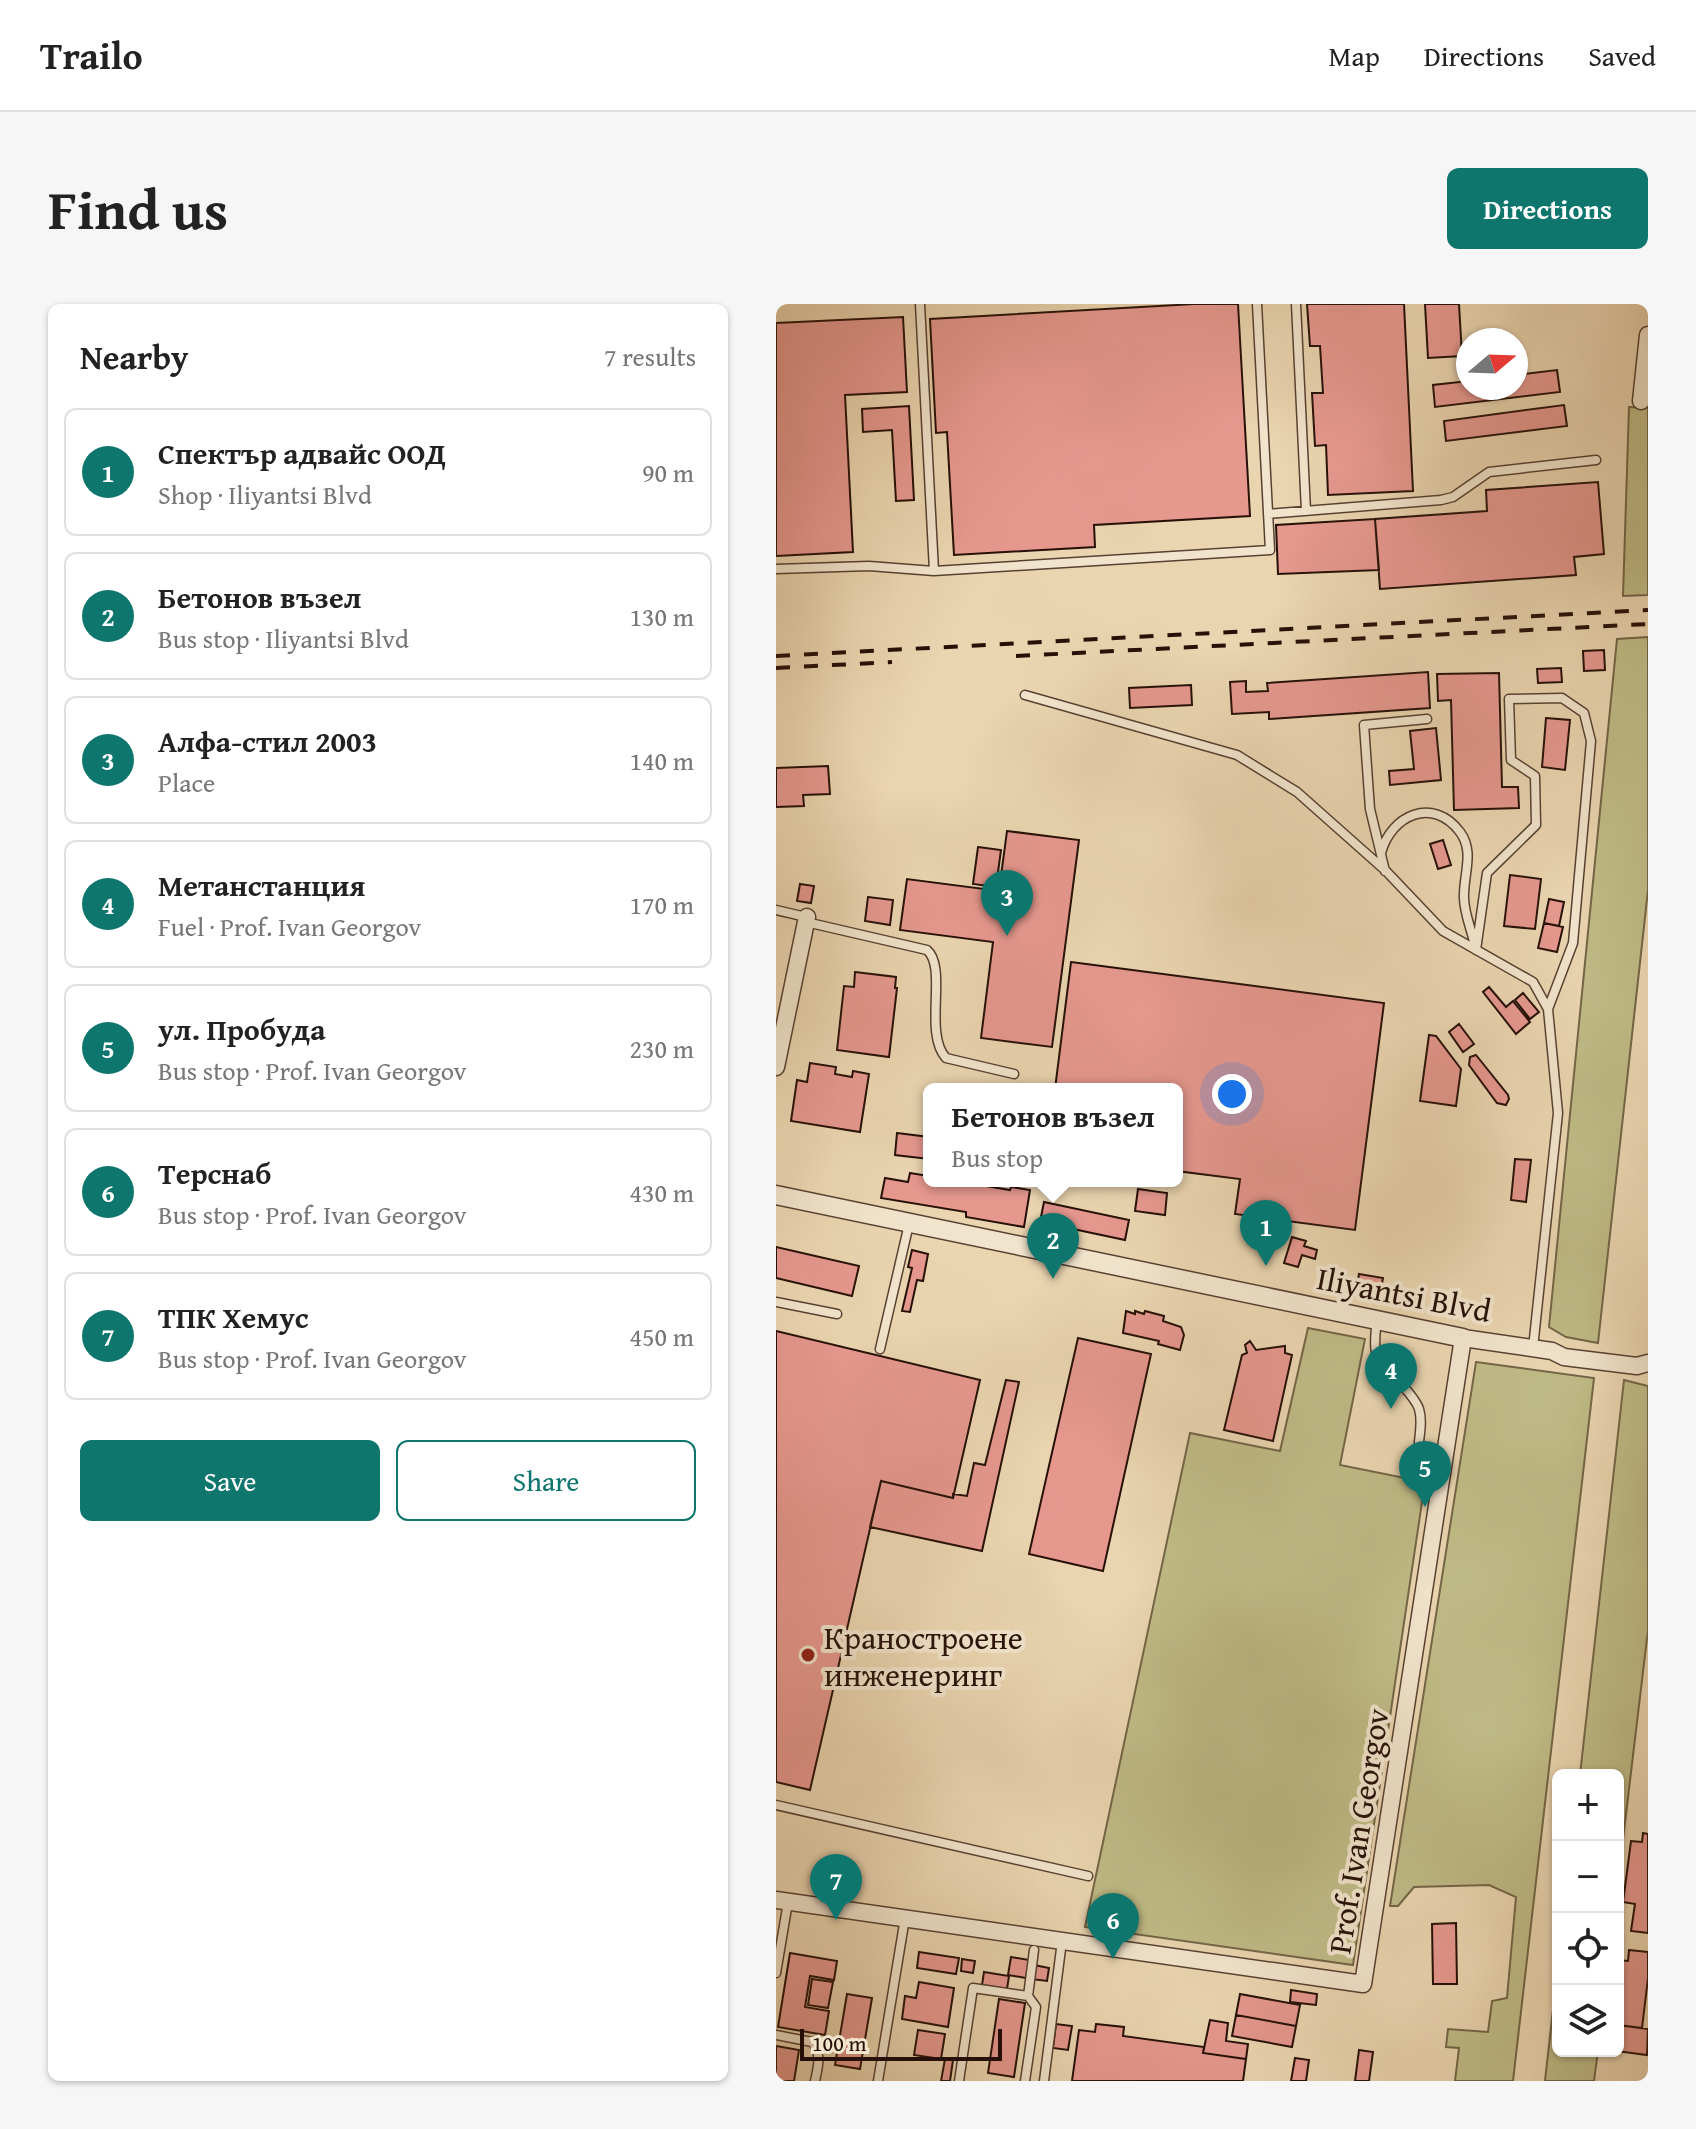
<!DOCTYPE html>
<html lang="en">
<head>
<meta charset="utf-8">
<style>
  body { margin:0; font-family:"Gentium Book Plus",serif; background:#f6f6f6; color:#222 }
  .controls { position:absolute; right:24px; bottom:24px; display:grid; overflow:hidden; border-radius:12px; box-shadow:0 2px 6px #0004 }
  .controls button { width:72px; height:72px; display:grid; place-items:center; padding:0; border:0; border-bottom:2px solid #e0e0e0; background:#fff; color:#222; font:40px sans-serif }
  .compass { position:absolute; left:680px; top:24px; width:72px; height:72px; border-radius:50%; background:#fff; box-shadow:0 2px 6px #0004; rotate:71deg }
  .scale { position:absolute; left:24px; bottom:20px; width:202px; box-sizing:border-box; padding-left:8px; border:4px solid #271008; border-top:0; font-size:22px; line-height:28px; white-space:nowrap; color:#271008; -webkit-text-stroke:6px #f1e4cc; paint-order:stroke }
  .you { position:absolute; left:456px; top:790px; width:28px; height:28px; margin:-20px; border:6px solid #fff; border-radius:50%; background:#1a73e8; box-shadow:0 0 0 12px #1a73e833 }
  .badge { display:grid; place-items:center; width:52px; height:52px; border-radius:50%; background:#0f766e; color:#fff; font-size:26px; font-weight:700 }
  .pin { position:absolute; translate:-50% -66px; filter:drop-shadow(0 2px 4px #0008) }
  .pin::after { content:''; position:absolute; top:42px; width:28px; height:24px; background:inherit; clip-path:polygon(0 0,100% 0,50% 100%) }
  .popup { position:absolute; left:147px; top:779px; width:260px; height:104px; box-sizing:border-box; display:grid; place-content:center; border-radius:12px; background:#fff; filter:drop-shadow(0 2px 6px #0005); font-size:26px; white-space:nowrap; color:#767676 }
  .popup b { font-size:30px; color:#222 }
  .popup::after { content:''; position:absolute; left:50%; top:100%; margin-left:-16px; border:16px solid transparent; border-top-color:#fff }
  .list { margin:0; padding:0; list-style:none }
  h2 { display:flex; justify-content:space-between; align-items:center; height:104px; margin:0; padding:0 32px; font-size:34px }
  h2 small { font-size:26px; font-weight:400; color:#767676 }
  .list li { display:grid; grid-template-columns:52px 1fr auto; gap:24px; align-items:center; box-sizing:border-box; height:128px; margin:0 16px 16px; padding:0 16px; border:2px solid #e0e0e0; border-radius:12px }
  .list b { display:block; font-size:30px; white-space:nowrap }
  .list p { margin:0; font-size:26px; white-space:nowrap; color:#767676 }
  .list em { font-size:26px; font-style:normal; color:#767676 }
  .actions { display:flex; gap:16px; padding:24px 32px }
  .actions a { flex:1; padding:18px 0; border:2px solid #0f766e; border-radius:12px; text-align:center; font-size:28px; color:#0f766e }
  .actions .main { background:#0f766e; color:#fff }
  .icon { flex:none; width:44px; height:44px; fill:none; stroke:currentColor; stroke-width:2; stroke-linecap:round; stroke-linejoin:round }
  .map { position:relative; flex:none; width:872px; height:1777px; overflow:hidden; border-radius:12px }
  header { display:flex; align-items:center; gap:48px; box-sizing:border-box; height:112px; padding:0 40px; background:#fff; border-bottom:2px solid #e0e0e0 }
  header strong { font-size:38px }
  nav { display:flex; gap:44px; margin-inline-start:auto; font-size:28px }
  .intro { display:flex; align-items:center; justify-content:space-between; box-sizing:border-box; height:192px; padding:0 48px }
  h1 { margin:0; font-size:56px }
  .button { padding:20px 36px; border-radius:12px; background:#0f766e; color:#fff; font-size:28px; font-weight:700 }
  main { display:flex; gap:48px; padding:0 48px }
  aside { flex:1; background:#fff; border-radius:12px; box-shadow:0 2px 6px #0004 }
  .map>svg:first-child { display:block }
</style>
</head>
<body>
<header>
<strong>Trailo</strong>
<nav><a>Map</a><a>Directions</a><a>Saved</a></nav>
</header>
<div class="intro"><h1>Find us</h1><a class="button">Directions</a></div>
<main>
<aside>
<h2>Nearby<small>7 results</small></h2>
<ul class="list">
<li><span class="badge">1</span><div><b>Спектър адвайс ООД</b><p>Shop · Iliyantsi Blvd</p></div><em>90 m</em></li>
<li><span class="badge">2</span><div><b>Бетонов възел</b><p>Bus stop · Iliyantsi Blvd</p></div><em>130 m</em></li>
<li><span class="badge">3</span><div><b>Алфа-стил 2003</b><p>Place</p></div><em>140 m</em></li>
<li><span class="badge">4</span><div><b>Метанстанция</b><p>Fuel · Prof. Ivan Georgov</p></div><em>170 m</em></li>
<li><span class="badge">5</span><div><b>ул. Пробуда</b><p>Bus stop · Prof. Ivan Georgov</p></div><em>230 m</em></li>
<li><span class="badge">6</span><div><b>Терснаб</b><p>Bus stop · Prof. Ivan Georgov</p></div><em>430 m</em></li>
<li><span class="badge">7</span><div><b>ТПК Хемус</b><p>Bus stop · Prof. Ivan Georgov</p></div><em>450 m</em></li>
</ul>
<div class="actions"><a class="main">Save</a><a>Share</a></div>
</aside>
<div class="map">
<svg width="872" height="1777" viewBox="0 0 872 1777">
  <rect width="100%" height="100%" fill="#ead5b0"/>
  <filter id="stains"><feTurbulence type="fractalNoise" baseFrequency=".0025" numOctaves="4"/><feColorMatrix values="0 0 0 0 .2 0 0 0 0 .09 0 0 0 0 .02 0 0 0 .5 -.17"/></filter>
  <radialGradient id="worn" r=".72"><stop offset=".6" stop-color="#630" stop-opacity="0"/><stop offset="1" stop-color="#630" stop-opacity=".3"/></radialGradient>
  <path fill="#bfbb86" stroke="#736647" stroke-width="2" d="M853 103 872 104V291L847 292Z
    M872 333V586L822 1039 790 1033 773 1023 841 335Z
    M532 1024 589 1035 564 1161 649 1178 577 1661 309 1623 414 1129 504 1147Z
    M700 1058 818 1074 737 1777H679L683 1744 670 1743 672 1725 712 1728 716 1697 731 1694 740 1593 713 1581 638 1583 622 1602H614Z
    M848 1076 872 1082V1326L842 1577V1471H804Z
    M782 1661V1747H822L818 1777H769Z"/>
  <path fill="#e6988f" stroke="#271008" stroke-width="2" d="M418 0H462L474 212 318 221 319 243 178 251 171 128 160 129 154 15Z
    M531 0H628L637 187 552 191 550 141 539 142 536 89H547L544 42H534Z
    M649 0H683L686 52 652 54Z
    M127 13 131 88 69 91 77 248 0 252V19Z
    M781 66 784 88 659 103 657 81 692 77V84H740V71Z
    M788 101 791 122 670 137 668 117Z
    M133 102 138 196 120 197 116 126 87 128 86 105Z
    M822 178 828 250 798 253 800 271 604 285 599 215 711 207 710 186Z
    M599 215 603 266 502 270 500 221Z
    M828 346 829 366 808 367 807 347Z
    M785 364 786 378 762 379 761 365Z
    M652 368 654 404 493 415V408L456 410 454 378 470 377V388L492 387 491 379Z
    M723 369 726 483H742L743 504 678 506 675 396 662 397 661 370Z
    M415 381 416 401 354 404 353 384Z
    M770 414 794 416 789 466 766 463Z
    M660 424 665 476 614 481 613 467 638 465 634 427Z
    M52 462 54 490 27 491 28 502 0 503V464Z
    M231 527 303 536 276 743 205 734 217 638 124 626 131 575 223 587Z
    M667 536 675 561 662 565 654 540Z
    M202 543 225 546 220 583 197 580Z
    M734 571 765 575 759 625 728 622Z
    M24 580 38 582 35 599 21 597Z
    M92 593 117 596 114 621 89 617Z
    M773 595 788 598 783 622 768 619Z
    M768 619 787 623 781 648 762 644Z
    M295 658 608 699 579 926 459 910 464 875 401 867V785H279Z
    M79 668 120 673 119 684H121L113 753 61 746 68 682 78 683Z
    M713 683 730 703 737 697 754 718 740 730 707 688Z
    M747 689 763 708 754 715 739 696Z
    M683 720 698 740 687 748 673 728Z
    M653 731 660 732 685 765 680 802 644 797Z
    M700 751 732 791 733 795 730 801 721 799 693 761 694 753Z
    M34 759 60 763 59 770 76 773 77 767 93 770 84 828 15 817 21 776 31 778Z
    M121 829 153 833V855L119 851Z
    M739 855 755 856 750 898 735 896Z
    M134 869 153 872V877H181L234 886 235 883 254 886 248 923 190 913V908L105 894 109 874 132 878Z
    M362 885 391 889 389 911 359 907Z
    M268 898 353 916 349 936 264 918Z
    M516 933 530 937 528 942 541 946 539 955 526 951 522 963 508 959Z
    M0 943 83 962 76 992 0 974Z
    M136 946 152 950 147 977 141 976 134 1008 126 1007 136 964 132 963Z
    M583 970 607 974 603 997 588 994 589 988 580 987Z
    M350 1007 359 1010V1007L368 1010 369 1007 388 1012 387 1017 405 1023 408 1031 404 1046 382 1040 383 1037 347 1029Z
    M0 1027 204 1076 177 1194 105 1177 34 1486 0 1478Z
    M302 1034 375 1050 327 1267 253 1250Z
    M474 1037 480 1046 509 1042V1049L516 1051 497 1137 448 1126 466 1051 471 1049 469 1041Z
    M230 1076 243 1078 206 1247 94 1223 105 1177 177 1194V1190L191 1192 198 1159 209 1161Z
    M867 1529 872 1530V1629L855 1627 859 1600 847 1598 855 1537 866 1538Z
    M680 1619 681 1680H657L656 1620Z
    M853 1646 872 1648V1674L866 1724 842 1721V1656L852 1657Z
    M143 1648 183 1654 180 1670 141 1664Z
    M14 1649 61 1657 58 1676 34 1672 29 1703 53 1707 49 1731 2 1723Z
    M235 1653 253 1656 250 1674 232 1671Z
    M186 1655 199 1657 197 1669 185 1667Z
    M258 1661 273 1664 271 1677 255 1675Z
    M208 1668 233 1672 231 1685 206 1681Z
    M36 1675 57 1678 52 1704 32 1701Z
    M143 1678 178 1684 172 1723 126 1715 129 1692 140 1694Z
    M515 1686 541 1690 540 1701 514 1698Z
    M71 1690 96 1694 84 1765 59 1761Z
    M464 1690 524 1701 520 1722 460 1711Z
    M223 1695 249 1699 238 1773 212 1769Z
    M460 1711 520 1722 516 1743 456 1732Z
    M434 1716 452 1719 450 1737 472 1740 470 1755 427 1749Z
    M280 1720 296 1722 292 1746 277 1744Z
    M320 1720 348 1723 347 1732 428 1743 427 1749 470 1755 467 1777H296L303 1726 319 1728Z
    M842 1721 872 1725 871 1751 840 1747Z
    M142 1726 169 1730 165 1755 138 1751Z
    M0 1742 23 1746 18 1777H0Z
    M583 1746 597 1748 593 1777H579Z
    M519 1754 533 1756 530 1777H515Z
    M169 1755 177 1756 174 1777H165Z"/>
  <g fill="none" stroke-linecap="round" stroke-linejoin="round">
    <defs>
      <path id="service" d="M144 0 158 267
        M520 0 530 207
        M492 210 665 196 677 193 713 168 820 156
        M0 265 93 262 158 267 494 246 481 0
        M249 391 461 451 521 488 610 567 667 627 757 678 772 705 782 809 757 1044
        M605 549C615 511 657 492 684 528 699 548 687 571 688 594 688 609 696 627 699 642
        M609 567 594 505 588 421 651 415
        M0 606 30 613
        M30 618 151 646C172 664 147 729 170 754L238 770
        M700 646 711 569 760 521 759 472 735 456 733 395 786 394 808 409 815 437 797 639 772 705
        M0 998 61 1010
        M601 1016C594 1066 606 1056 633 1089 637 1094 641 1099 643 1105 649 1125 637 1146 645 1166L665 1172
        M104 1045 133 920
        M0 1501 312 1572
        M0 1669 12 1598
        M252 1692 258 1646
        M0 1731 36 1738C46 1750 42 1763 39 1777
        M102 1777 129 1614
        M183 1777 197 1684 252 1692 260 1703 249 1777
        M268 1777 286 1637"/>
      <path id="minor" d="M865 97 872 31
        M0 763 31 613
        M0 1596 587 1680 687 1034 776 1047 788 1053 861 1062 872 1059"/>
      <path id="tertiary" d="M0 891 687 1034"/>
    </defs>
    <use href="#service" stroke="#584132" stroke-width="11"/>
    <use href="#minor" stroke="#584132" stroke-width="19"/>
    <use href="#tertiary" stroke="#584132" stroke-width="21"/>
    <use href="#service" stroke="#f1e4cc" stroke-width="8"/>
    <use href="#minor" stroke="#f1e4cc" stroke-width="16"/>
    <use href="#tertiary" stroke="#f1e4cc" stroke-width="18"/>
    <path stroke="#271008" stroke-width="4" stroke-dasharray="14 14" stroke-linecap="butt" d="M0 352 872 306
      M240 352 872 320
      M0 364 116 358"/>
  </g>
  <circle fill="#8f2418" stroke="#f1e4cc" stroke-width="3" cx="32" cy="1351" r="8"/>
  <g text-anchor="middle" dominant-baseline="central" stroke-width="8" stroke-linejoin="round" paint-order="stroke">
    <g font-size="32" fill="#271008" stroke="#f1e4cc">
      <text transform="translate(628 990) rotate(11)">Iliyantsi Blvd</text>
      <text transform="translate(582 1527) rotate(-81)">Prof. Ivan Georgov</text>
    </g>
    <g font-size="32" fill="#271008" stroke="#f1e4cc" text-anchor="start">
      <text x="48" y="1333">Краностроене<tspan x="48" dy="37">инженеринг</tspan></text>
    </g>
  </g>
  <rect width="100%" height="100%" filter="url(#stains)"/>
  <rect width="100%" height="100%" fill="url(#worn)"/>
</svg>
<div class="controls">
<button>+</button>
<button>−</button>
<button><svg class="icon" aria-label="locate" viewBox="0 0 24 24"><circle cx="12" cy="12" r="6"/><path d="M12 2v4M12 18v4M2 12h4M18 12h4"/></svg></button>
<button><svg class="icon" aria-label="layers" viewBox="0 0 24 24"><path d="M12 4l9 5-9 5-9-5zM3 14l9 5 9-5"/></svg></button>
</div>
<svg class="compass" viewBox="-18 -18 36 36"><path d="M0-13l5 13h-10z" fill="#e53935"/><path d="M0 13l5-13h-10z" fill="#767676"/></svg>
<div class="scale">100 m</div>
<div class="you"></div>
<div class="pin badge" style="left:490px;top:962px">1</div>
<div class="pin badge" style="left:277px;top:975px">2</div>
<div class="popup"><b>Бетонов възел</b>Bus stop</div>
<div class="pin badge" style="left:231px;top:632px">3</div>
<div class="pin badge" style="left:615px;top:1105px">4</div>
<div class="pin badge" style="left:649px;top:1203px">5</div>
<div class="pin badge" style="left:337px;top:1655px">6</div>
<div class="pin badge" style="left:60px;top:1616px">7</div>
</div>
</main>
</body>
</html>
